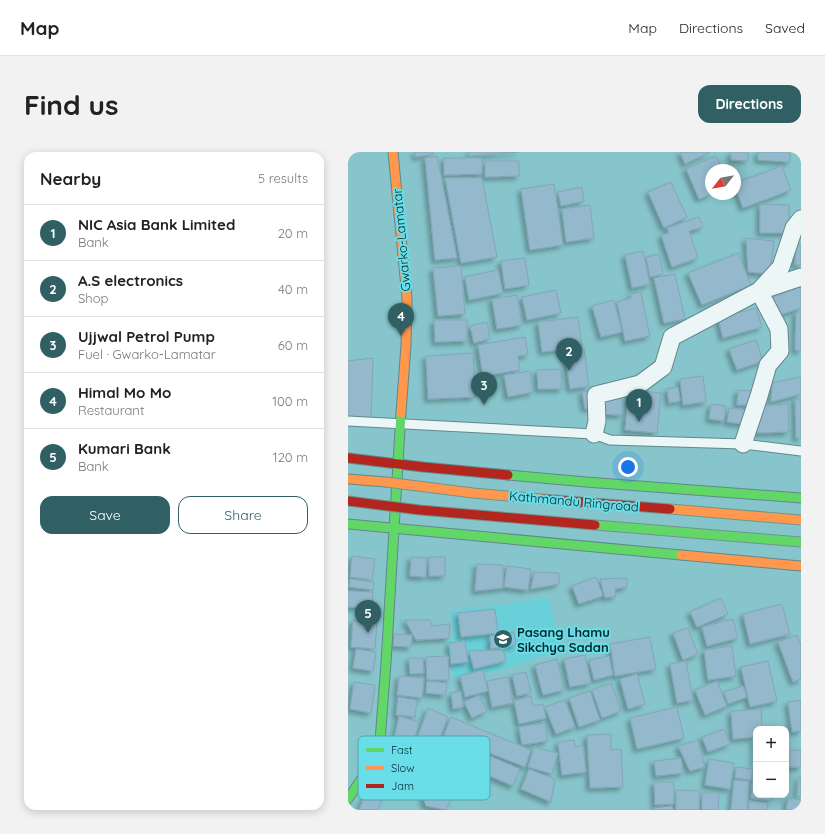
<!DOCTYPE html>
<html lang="en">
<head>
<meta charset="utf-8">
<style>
  body { margin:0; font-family:Quicksand,sans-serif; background:#f2f2f2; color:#222 }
  .controls { position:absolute; right:12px; bottom:12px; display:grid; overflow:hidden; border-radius:8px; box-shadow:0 2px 10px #0003 }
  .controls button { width:36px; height:36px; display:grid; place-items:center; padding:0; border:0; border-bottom:1px solid #e0e0e0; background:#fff; color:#222; font:20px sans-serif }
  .compass { position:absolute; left:357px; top:12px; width:36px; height:36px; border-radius:50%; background:#fff; box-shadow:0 2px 10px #0003; rotate:239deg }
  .you { position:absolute; left:280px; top:315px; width:14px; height:14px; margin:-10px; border:3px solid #fff; border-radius:50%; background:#1a73e8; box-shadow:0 0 0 6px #1a73e833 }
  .badge { display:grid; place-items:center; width:26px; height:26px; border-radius:50%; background:#306064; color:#fff; font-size:13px; font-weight:700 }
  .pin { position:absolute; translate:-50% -33px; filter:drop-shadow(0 1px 2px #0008) }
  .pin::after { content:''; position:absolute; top:21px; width:14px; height:12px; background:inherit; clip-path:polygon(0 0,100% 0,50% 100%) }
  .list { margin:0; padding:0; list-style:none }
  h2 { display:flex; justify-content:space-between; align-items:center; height:52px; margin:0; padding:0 16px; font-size:17px }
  h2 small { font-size:13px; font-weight:400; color:#767676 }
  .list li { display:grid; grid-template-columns:26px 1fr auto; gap:12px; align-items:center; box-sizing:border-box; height:56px; padding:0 16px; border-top:1px solid #e0e0e0 }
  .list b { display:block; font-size:15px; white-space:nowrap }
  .list p { margin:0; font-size:13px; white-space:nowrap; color:#767676 }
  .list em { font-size:13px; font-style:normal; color:#767676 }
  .actions { display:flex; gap:8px; padding:12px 16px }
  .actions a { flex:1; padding:9px 0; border:1px solid #306064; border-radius:12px; text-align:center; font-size:14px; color:#306064 }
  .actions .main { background:#306064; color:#fff }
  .map { position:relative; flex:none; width:453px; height:658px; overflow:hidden; border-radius:12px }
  header { display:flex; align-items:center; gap:24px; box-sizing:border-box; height:56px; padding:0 20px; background:#fff; border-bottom:1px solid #e0e0e0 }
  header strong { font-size:19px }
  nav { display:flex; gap:22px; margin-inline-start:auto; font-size:14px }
  .intro { display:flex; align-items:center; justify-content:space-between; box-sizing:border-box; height:96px; padding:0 24px }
  h1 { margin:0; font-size:28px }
  .button { padding:10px 18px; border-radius:12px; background:#306064; color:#fff; font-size:14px; font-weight:700 }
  main { display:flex; gap:24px; padding:0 24px }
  aside { flex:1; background:#fff; border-radius:12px; box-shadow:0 2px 10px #0003 }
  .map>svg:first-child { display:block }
</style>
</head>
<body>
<header>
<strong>Map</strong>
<nav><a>Map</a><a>Directions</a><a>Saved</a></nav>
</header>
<div class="intro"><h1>Find us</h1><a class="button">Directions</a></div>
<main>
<aside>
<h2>Nearby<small>5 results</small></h2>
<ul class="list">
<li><span class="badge">1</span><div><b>NIC Asia Bank Limited</b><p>Bank</p></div><em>20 m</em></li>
<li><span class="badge">2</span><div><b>A.S electronics</b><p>Shop</p></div><em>40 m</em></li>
<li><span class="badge">3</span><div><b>Ujjwal Petrol Pump</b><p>Fuel · Gwarko-Lamatar</p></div><em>60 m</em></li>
<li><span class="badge">4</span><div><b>Himal Mo Mo</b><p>Restaurant</p></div><em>100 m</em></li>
<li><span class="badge">5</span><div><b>Kumari Bank</b><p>Bank</p></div><em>120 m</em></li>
</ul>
<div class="actions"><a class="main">Save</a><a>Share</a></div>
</aside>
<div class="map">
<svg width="453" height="658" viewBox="0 0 453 658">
  <defs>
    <filter id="shadow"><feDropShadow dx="-3.5" dy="3.5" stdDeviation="2" flood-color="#0004"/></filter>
  </defs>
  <rect width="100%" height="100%" fill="#86c5cb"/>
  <path fill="#69cfd8" d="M201 445 211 498 170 513 142 520 105 526 98 491 107 483 102 459 142 454Z"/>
  <path fill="#94b8cc" stroke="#84a6b5" filter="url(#shadow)" d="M67 0H85L86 2 67 5Z
    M121 0H171L121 4Z
    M332 0H362L337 12Z
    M383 0H400V9L383 8Z
    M410 0H442V10L410 8Z
    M89 4 109 106 87 108 77 6Z
    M368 4 375 18H363V42L351 47 338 17Z
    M96 6H134V22L96 23Z
    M137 9H171V24L137 25Z
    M434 14 443 38 395 56 387 35V31Z
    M97 26H134L149 105 113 111Z
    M323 30 339 65 316 76 300 40Z
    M206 32 215 93 182 98 173 37Z
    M234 35 236 49 213 54 210 40Z
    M412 52 441 53V81H412Z
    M242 53 246 86 218 90 214 57Z
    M351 65 355 75 341 79 350 106 324 115 313 83 321 81 319 76Z
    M398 86 426 89 422 122 400 120Z
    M448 93H453V113H447Z
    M295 99 302 132 284 136 277 103Z
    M390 101 403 133 354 153 340 121Z
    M311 102 315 122 302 125 298 105Z
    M177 106 181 133 157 137 153 109Z
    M113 114 117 162 90 164 85 116Z
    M150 118 155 141 121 148 117 125Z
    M327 122 337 167 316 171 306 126Z
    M453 135V156L432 163 425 145Z
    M208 138 213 161 179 168 174 145Z
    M293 140 302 184 277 189 269 150 283 146 282 142Z
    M169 143 174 173 149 177 144 147Z
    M266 148 274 180 253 185 244 154Z
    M408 156 414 175 375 186 370 166Z
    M448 160H453V199L447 198Z
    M230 165 234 195 194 200 190 170Z
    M86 168H119V189L87 190Z
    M139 170 142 187 126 191 122 174Z
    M177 185 180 203 170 204 172 218 135 224 130 193Z
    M408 188 415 209 389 218 381 197Z
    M236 197 241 234 222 237 217 200Z
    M125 201 127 245 80 247 78 204Z
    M25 206 23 267 0 266V209Z
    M213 217 214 237H190L189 218Z
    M182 219 185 240 160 245 156 223Z
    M355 224 358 250 335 253 332 227Z
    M453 225V242L423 250 424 231Z
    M330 235 332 249 321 251 319 237Z
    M244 238 247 255 237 257 234 240Z
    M281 238 313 241 309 281 277 278Z
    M390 238 404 239V253H389Z
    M251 243H274V263L250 262Z
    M447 247H453V286H448Z
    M363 252 378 254 376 269 361 267Z
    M440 252 441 280 409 281 413 254Z
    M381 256 399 258 397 272 379 270Z
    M4 404 27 407 24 428 2 425Z
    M63 405 79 406 78 425 62 424Z
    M81 405H97V424H81Z
    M129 412 155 413V436L127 439Z
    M159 414 183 417 180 438 156 435Z
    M186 420 211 421V432L183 437Z
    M248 425 255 444 231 452 224 434Z
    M279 426V435L267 437 268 444 257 446 252 427Z
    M2 427 26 430 25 438 1 435Z
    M0 439 25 440 24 456 0 455Z
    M373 446 380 462 349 475 342 460Z
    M434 452 442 482 402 492 395 462Z
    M147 457 150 481 113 485 110 461Z
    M385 467 390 486 359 494 354 475Z
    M5 468 29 470 27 497 3 495Z
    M57 468H82L84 474 102 472 101 486 68 488Z
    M340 476 350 502 335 508 325 481Z
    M166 480 168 493 143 497 142 484Z
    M46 482 64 483 63 495 45 494Z
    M449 483 453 493V527L445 530 430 490Z
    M302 485 308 517 267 524 262 492Z
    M117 489 120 510 103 512 101 491Z
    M384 494 388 524 360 528 356 498Z
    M8 497 28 500 25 519 5 516Z
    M155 498 158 509 126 517 121 499Z
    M237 503 243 531 222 535 216 507Z
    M100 504 101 528H79L78 505Z
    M261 504 265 523 246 528 241 508Z
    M61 506H75L76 521 62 522Z
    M209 507 216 538 195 543 187 513Z
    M338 509 345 548 329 551 322 512Z
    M420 509 429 549 402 555 393 515Z
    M135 518 140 539 117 545 112 524Z
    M178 520 183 541 169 544 164 523Z
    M289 522 297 552 280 557 272 527Z
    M51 524 76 526 74 546 49 543Z
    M160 525 165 551 144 555 139 529Z
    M79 529 99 531 97 543 78 541Z
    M369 529 379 554 357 563 347 538Z
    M6 530 27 533 23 561 2 557Z
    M263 531 273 559 254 566 244 538Z
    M395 534 399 545 380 552 376 540Z
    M113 539 115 555 105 557 103 541Z
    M242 539 252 568 231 575 221 546Z
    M131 543 139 559 124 566 116 550Z
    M183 544 185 554 195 552 198 566 171 572 166 549Z
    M50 545 69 548 67 565 48 563Z
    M217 548 227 575 208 582 197 555Z
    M453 548V579L444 580 440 550Z
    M329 555 336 586 289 597 282 566Z
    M80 556 100 565 86 600 67 593Z
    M413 557 414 577H408V585L385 587 383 559Z
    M51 564 71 570 65 593 46 587Z
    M103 565 183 598 177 615 96 583Z
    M197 571 200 589 174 593 171 575Z
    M376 577 382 592 360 600 354 585Z
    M263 582V598L273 597 275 635 242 636 239 583Z
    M95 584 172 617 165 634 88 601Z
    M406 587H408V615H407Z
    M226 588 227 595 235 594 238 620 214 623 210 590Z
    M350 588 357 615 342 619 330 594Z
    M186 595 210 601 204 622 180 615Z
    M441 598H453V615H441Z
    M333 606 335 621 308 624 306 609Z
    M361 607 386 611 382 637 357 633Z
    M388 615 405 617 403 628 387 626Z
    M181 617 207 627 203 650 173 637Z
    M406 617H408V643H424L423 649 403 646Z
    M87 621 110 631 98 658 78 654 75 645Z
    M451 624 453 625V644H449Z
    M386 628 401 629 399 658H383Z
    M306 630H326V652L307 653Z
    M20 635 36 641 30 658H11Z
    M328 638 352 639 351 658H328Z
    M354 641H371L370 658H354Z
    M440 646 453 648 452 658H438Z
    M401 649 420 651 419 658H400Z
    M324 654 325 658H306V656Z"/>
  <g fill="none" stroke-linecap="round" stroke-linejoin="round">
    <defs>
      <path id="lane" d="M0 269 246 282 262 288 395 292 453 299"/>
      <path id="street" d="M246 282 249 269 248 243 292 232 315 215 324 185 411 139 453 125
        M395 292 411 244 420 213 432 199 431 177 411 139 433 115 446 76 453 67"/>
      <path id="fast" d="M160 323 238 330 453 346
        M0 372 333 403
        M0 647 27 607 32 589 38 511 53 261"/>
      <path id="slow" d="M45 0 59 146 58 193 53 261
        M0 327 38 330
        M333 403 453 414"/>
      <path id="jam" d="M0 306 75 315 160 323"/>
    </defs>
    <use href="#lane" stroke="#60888c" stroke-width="11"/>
    <use href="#street" stroke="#60888c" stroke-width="19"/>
    <use href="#fast" stroke="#60888c" stroke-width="11"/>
    <use href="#slow" stroke="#60888c" stroke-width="11"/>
    <use href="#jam" stroke="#60888c" stroke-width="11"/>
    <use href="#lane" stroke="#edf6f7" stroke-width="9"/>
    <use href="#street" stroke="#edf6f7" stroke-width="17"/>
    <use href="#fast" stroke="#63d668" stroke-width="9"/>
    <use href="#slow" stroke="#ff974d" stroke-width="9"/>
    <use href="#jam" stroke="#b3261e" stroke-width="9"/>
    <defs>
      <path id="fast-bridge" d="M247 373 453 390"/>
      <path id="slow-bridge" d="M38 330 125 341 194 347
        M322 357 453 368"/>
      <path id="jam-bridge" d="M194 347 322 357
        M0 349 72 358 247 373"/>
    </defs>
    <use href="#fast-bridge" stroke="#6f9591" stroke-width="11" stroke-linecap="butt"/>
    <use href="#slow-bridge" stroke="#6f9591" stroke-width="11" stroke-linecap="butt"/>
    <use href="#jam-bridge" stroke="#6f9591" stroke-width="11" stroke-linecap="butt"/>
    <use href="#fast-bridge" stroke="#63d668" stroke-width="9"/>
    <use href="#slow-bridge" stroke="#ff974d" stroke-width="9"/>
    <use href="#jam-bridge" stroke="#b3261e" stroke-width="9"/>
  </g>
  <defs>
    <symbol id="school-disc" viewBox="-11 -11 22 22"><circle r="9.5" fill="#306064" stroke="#69dde8"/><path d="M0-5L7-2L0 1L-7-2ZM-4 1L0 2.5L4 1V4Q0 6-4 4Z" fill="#fff"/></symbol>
  </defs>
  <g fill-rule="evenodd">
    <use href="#school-disc" x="144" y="476" width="22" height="22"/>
  </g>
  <g text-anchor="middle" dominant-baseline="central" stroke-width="4" stroke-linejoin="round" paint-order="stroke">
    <g font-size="13" fill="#022a2d" stroke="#69dde8">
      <text transform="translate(53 88) rotate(-95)">Gwarko-Lamatar</text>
      <text transform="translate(226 349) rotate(5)">Kathmandu Ringroad</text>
    </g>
    <g font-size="13" font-weight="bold" fill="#022a2d" stroke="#69dde8" text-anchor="start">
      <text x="169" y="480">Pasang Lhamu<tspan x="169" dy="15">Sikchya Sadan</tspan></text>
    </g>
  </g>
  <rect x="10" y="584" width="132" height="64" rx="6" fill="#69dde8" stroke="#4aa7b0" stroke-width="1"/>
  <rect x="18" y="596" width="18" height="4" fill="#63d668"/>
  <rect x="18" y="614" width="18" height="4" fill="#ff974d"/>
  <rect x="18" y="632" width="18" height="4" fill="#b3261e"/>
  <g font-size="11" fill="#022a2d">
    <text x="43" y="602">Fast</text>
    <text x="43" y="620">Slow</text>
    <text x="43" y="638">Jam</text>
  </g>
</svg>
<div class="controls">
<button>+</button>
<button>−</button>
</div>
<svg class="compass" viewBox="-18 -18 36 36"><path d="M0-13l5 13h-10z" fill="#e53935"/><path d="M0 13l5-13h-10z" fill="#767676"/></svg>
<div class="you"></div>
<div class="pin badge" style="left:291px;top:270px">1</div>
<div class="pin badge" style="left:221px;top:219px">2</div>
<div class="pin badge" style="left:136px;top:253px">3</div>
<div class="pin badge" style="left:53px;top:184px">4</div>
<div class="pin badge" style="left:20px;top:481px">5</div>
</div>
</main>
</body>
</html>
